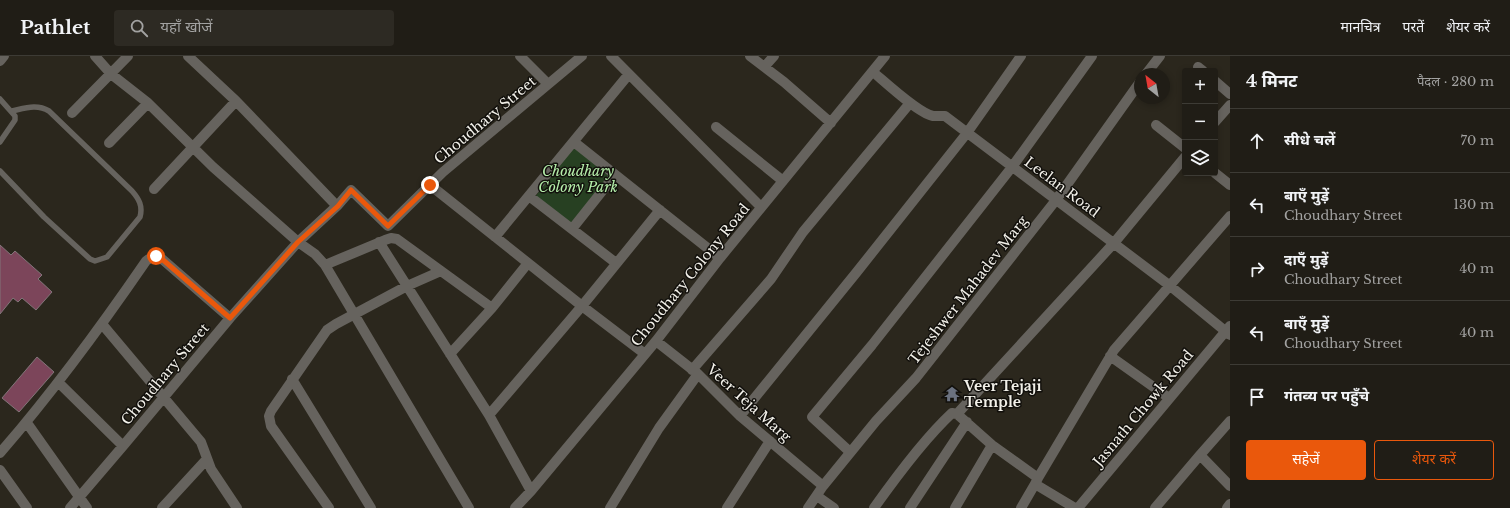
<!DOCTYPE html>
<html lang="hi">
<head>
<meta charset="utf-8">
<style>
  body { margin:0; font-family:"Libre Baskerville","Noto Sans Devanagari",serif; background:#2d2a23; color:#f1f3f6 }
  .controls { position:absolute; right:12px; top:12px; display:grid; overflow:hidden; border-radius:4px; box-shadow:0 2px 6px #0003 }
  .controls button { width:36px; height:36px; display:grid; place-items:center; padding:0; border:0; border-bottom:1px solid #3d3b35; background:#201d16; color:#f1f3f6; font:20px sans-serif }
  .compass { position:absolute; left:1134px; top:12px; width:36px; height:36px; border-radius:50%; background:#201d16; box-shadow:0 2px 6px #0003; rotate:329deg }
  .stop { position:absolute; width:12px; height:12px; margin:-9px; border:3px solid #ea580c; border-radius:50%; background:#fff }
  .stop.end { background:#ea580c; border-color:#fff; box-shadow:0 1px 4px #0008 }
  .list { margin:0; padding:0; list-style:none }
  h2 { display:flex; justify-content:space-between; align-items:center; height:52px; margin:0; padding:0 16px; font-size:17px }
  h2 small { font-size:13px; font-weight:400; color:#a2a2a1 }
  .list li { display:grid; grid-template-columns:26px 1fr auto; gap:12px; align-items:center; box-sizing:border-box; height:64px; padding:0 16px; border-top:1px solid #3d3b35 }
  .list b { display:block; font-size:15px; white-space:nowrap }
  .list p { margin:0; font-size:13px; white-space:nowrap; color:#a2a2a1 }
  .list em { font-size:13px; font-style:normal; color:#a2a2a1 }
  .actions { display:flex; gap:8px; padding:12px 16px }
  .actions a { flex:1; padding:9px 0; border:1px solid #ea580c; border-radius:4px; text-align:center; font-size:14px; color:#ea580c }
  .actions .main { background:#ea580c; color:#fff }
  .icon { flex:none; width:22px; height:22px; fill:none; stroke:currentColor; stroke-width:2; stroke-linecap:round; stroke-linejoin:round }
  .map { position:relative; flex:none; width:1230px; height:452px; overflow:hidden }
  header { display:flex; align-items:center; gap:24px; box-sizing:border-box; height:56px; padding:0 20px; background:#201d16; border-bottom:1px solid #3d3b35 }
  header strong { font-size:19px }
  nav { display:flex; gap:22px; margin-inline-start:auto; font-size:14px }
  .search { width:280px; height:36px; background:#2d2a23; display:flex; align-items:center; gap:10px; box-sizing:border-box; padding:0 14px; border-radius:4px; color:#a2a2a1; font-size:15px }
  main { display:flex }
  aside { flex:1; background:#201d16 }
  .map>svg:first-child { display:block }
</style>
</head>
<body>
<header>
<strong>Pathlet</strong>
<div class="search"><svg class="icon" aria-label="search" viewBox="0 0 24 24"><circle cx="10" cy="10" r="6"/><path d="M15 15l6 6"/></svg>यहाँ खोजें</div>
<nav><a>मानचित्र</a><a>परतें</a><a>शेयर करें</a></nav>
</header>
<main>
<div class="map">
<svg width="1230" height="452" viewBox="0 0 1230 452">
  <rect width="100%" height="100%" fill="#2b271d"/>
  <path fill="#274022" d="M574 90 612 119 570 168 535 141Z"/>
  <path fill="#7c455a" stroke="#827579" d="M0 189 11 199 15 195 42 219 38 223 52 236 36 254 22 242 18 246 13 242 0 258Z
    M37 301 54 316 19 356 2 342Z"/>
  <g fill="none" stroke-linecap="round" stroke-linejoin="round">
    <path stroke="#66635e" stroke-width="5.5" d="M0 43 15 60V64L0 86
      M0 115 44 161 90 203 95 205 107 201 140 161C143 150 139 143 132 135L49 55C37 48 26 52 12 55"/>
    <path stroke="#66635e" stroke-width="10" d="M95 0 111 18 148 47 213 111 298 186 315 198 325 209 469 452
      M188 0 236 45 334 147 338 149
      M520 0 548 28
      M611 0 761 151
      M750 0 784 26 831 67
      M0 5 4 0
      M766 9 774 0
      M1198 11 1203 15
      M873 16C885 26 918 57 933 60 937 60 941 60 945 60L1169 229 1230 279
      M1146 18 1160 0
      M1215 25 1230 38
      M72 57 128 0
      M1215 66 1230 49
      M1156 69 1185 92
      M716 71 783 125
      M574 86 720 202
      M109 87 148 47
      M1215 117 1230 129
      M430 129 582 250 645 298
      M154 133 236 45
      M529 140 616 207
      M572 173 615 119
      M495 181 629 18
      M379 186 489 359 531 435
      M325 209 385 184 391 182 397 183 492 252
      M102 268 201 386 211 413 237 452
      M656 285 698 318 740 360 823 430
      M450 298 492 252 528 207
      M1110 300 1169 342
      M692 314 771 223 803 176 910 47
      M292 323 371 452
      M59 327 123 390
      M957 358 1114 187 1185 101
      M489 359 582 250 660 154
      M740 360 856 217 967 77 1021 0
      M27 367 87 452
      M850 396 812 361 872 289 1012 111 1092 0
      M0 397C53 336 100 272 146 205 152 200 155 200 162 203L230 262
      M1200 399 1230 430
      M0 414 27 452
      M1038 422 1114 294 1230 160
      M817 440 834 452
      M70 452 123 390 230 262 298 186 338 149 351 134 388 170 443 116 582 0
      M162 452 207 403
      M329 452 271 370 269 360 271 355 327 274 336 268 407 230 441 215
      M515 452 531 435 656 285 720 202 885 0
      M610 452 659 372 698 318
      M727 452 770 385
      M808 452 823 430 876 365 916 322 1056 144 1140 26
      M874 452C896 421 924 383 952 357L957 358 992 389 1038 422 1035 428 1075 452
      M910 452 967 366
      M955 452 992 389
      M1021 452 1035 428
      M1078 452 1230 270
      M1155 452 1200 399 1230 365
      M1227 452 1230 448"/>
  </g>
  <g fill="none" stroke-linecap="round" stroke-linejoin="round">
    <path stroke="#ea580c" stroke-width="5" d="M156 200 162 203 230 262 298 186 338 150 351 134 388 170 430 129"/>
  </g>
  <defs>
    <symbol id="temple-bare" viewBox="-9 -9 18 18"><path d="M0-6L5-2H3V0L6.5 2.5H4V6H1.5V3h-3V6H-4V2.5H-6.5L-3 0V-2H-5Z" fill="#6b7280" stroke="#12100c" stroke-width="2.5" paint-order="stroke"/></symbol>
  </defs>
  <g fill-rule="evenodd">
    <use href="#temple-bare" x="941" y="327" width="22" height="22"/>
  </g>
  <g text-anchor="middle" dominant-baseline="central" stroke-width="3" stroke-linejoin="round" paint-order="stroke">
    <g font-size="14" fill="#f2f0e9" stroke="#12100c">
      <text transform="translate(485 64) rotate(-40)">Choudhary Street</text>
      <text transform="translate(1062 131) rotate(37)">Leelan Road</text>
      <text transform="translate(690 219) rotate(-51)">Choudhary Colony Road</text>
      <text transform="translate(968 234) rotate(-52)">Tejeshwer Mahadev Marg</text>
      <text transform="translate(165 318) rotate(-50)">Choudhary Street</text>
      <text transform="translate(749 347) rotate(42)">Veer Teja Marg</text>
      <text transform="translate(1143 352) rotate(-50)">Jasnath Chowk Road</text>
    </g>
    <g font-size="14" font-style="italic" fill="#b5eeaa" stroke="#12100c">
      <text x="578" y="115">Choudhary<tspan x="578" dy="16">Colony Park</tspan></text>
    </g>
    <g font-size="14" font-weight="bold" fill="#f2f0e9" stroke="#12100c" text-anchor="start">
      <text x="964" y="330">Veer Tejaji<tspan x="964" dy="16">Temple</tspan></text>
    </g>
  </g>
</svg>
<div class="controls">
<button>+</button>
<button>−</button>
<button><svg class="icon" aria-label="layers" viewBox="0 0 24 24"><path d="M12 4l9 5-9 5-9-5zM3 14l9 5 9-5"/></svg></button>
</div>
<svg class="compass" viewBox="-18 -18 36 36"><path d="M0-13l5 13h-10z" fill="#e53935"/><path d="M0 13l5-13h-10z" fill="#a2a2a1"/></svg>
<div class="stop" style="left:156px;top:200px"></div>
<div class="stop end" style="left:430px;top:129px"></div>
</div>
<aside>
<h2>4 मिनट<small>पैदल · 280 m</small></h2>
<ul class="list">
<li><svg class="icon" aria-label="ahead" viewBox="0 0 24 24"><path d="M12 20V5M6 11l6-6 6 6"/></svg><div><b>सीधे चलें</b></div><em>70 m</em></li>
<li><svg class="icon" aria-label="left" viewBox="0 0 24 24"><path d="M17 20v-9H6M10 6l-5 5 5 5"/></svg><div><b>बाएँ मुड़ें</b><p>Choudhary Street</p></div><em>130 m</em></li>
<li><svg class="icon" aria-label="right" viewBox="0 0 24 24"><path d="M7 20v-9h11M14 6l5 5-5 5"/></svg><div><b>दाएँ मुड़ें</b><p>Choudhary Street</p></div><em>40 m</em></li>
<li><svg class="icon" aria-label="left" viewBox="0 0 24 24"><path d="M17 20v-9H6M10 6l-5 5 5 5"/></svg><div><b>बाएँ मुड़ें</b><p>Choudhary Street</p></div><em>40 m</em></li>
<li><svg class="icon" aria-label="arrive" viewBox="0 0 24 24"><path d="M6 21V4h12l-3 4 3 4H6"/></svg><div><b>गंतव्य पर पहुँचे</b></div></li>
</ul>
<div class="actions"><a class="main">सहेजें</a><a>शेयर करें</a></div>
</aside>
</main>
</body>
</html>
